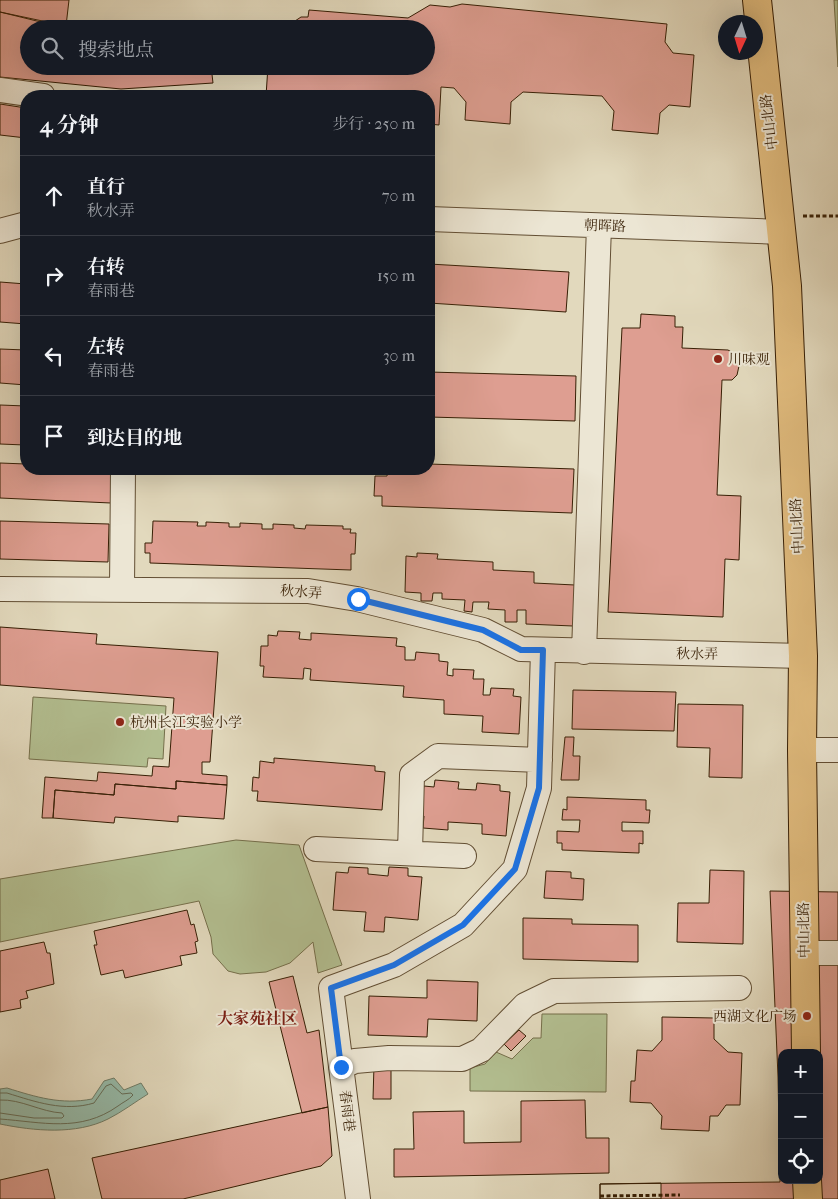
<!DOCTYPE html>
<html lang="zh">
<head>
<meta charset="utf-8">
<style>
  body { margin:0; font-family:"IM FELL French Canon","Noto Serif SC",serif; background:#242831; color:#f1f3f6 }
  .controls { position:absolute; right:15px; bottom:15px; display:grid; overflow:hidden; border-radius:10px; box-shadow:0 5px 20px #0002 }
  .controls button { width:45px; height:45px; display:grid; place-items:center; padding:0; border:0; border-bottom:1px solid #363941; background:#171b24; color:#f1f3f6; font:25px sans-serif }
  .compass { position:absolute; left:718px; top:15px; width:45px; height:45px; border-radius:50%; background:#171b24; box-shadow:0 5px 20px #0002; rotate:184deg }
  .stop { position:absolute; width:15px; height:15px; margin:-11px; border:4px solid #1a73e8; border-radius:50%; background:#fff }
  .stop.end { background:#1a73e8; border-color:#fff; box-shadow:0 1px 5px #0008 }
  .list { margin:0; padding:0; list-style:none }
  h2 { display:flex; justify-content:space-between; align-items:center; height:65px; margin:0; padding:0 20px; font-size:21px }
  h2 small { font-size:16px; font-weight:400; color:#9ea1a6 }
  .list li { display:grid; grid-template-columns:32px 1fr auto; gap:15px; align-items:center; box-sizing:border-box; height:80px; padding:0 20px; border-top:1px solid #363941 }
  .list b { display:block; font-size:19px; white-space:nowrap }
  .list p { margin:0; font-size:16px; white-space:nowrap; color:#9ea1a6 }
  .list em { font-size:16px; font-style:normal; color:#9ea1a6 }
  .icon { flex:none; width:28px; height:28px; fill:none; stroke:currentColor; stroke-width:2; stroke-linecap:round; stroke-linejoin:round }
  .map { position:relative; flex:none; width:838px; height:1199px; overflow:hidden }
  .search { position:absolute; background:#171b24; box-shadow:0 5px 20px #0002; left:20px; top:20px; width:415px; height:55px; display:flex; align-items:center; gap:12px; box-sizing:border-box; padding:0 18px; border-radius:28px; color:#9ea1a6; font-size:19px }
  .panel { position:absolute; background:#171b24; box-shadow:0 5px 20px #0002; left:20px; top:90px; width:415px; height:385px; border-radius:20px }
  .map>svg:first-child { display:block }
</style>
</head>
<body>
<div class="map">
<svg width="838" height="1199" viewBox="0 0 838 1199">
  <rect width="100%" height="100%" fill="#e2d9bd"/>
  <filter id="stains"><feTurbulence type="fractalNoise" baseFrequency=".004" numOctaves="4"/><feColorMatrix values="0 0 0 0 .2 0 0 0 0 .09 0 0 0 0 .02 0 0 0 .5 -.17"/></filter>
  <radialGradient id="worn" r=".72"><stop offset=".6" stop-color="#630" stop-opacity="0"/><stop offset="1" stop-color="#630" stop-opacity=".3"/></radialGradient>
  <path fill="#b3bf91" stroke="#756f4b" d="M834 0H838V67Z
    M33 697 166 706 163 759 148 758 147 767 29 759Z
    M236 840 299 845 342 965 318 973 313 942 290 963 266 972 240 974 228 971 213 954 211 937 199 901 0 942V879Z
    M542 1014H607L606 1092 470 1091V1068L485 1064 496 1052 512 1059 533 1038H541Z"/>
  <path fill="#96bbaa" stroke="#707d68" d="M114 1078 124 1090 141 1083 148 1094C135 1102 122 1112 108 1119 76 1135 34 1131 0 1124V1089L7 1088C36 1097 61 1105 92 1099L104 1081Z"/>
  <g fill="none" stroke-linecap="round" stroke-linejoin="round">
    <path stroke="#666d58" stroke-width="1" d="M0 1093H7C36 1102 64 1112 94 1103L106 1086 111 1084 122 1094 131 1093 133 1095C129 1100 123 1102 118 1106 80 1133 42 1122 0 1119
      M0 1100C21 1099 41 1112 62 1113L64 1116 62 1118H34L0 1113"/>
  </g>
  <path fill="#de9e91" stroke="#371f05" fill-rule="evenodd" d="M0 0H69L66 26 0 12Z
    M462 4 667 24 665 42 673 53 694 55 690 107 669 105 660 113 658 134 612 130 614 111 602 96 523 92 511 102 510 124 465 120 466 102 454 88 441 87 439 125 429 124V96H266L268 66H426V29H283L301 17H308L309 10 408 18 430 5 450 7Z
    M0 12 41 22 80 29H29V66H211L213 83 121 89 0 77Z
    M0 104 26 108V138L0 135Z
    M429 264 569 272 566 312 429 303Z
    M0 282 26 284V324L0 322Z
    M641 314 675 316V327H683L682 348 728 350 735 354 739 366 737 375 732 380H722L717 495 741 496 739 560 725 559 723 617 608 612 622 328H640Z
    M0 349 26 350V385L0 383Z
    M429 372 576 376 575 421 429 417Z
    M0 405 26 406 25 445 0 444Z
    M0 463 26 464V469H113L111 503 0 498Z
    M429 464 574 469 572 513 382 506V496H374L375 476H387L388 469H429Z
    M255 469H356V472Z
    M0 521 109 524 108 562 0 559Z
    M153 521 198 522 197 526H206V522L229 523V527H240V523L262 524V529H273V524L294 525V528L305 529 306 525 343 526V529H351L350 533H356L355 554H351V570L150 563V553H145V543H152Z
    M417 553 438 554 437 559 493 562V570L534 572V583L575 585 573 626 526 624V610H517V622H505V610L488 609 489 602H473L472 612 464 611 465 600 442 599V593H433L432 601H421V593L405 592 406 556 417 557Z
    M0 627 97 634 96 644 218 652 210 762H202V774L227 776V785L176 781V789L115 784 114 795 55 790 53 818H42L45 777 97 781 98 772 152 776 153 766 169 767 174 698 0 685Z
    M278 631 300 632 299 639 311 640V633L397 638 396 646 405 647V660H415L416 652 439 654V661L448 662 447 675 453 676V669L474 670 473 679H484L483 695H490L491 688 514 689 513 696 521 697 519 734 482 732 483 716 444 714V700L403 697 404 686 310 680 311 669 304 668 303 679 263 677 264 666H260L261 646H268V635L277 636Z
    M573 690 676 692 674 731 572 729Z
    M678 704 743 705 742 778 709 777 710 748 677 747Z
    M565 737H574L573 756H580L579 780H561Z
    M274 758 375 766V771L385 772 382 810 257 801 258 791H252L253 777 259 778 260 761 274 763Z
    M435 780 459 782 458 789 476 790 477 783 500 785V791L510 792 506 836 482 834V824L448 822V830L423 828 424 816 417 815 424 786 434 787Z
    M176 781 227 785 224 819 178 816V822L115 817 114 823 53 818 55 790 114 795 115 784 176 789Z
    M567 797 646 800V810H650L649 823 622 822V831H643V844L639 843V853L562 850V843H557V831L579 832 580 820H562L563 809 567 810Z
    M349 867 368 868V874L388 876 389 867 408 868V876L422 877 418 920 385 917 384 932 364 931 366 912 333 910 336 872 348 873Z
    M710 870 744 871 743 944 677 942 678 903H709Z
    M546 871 571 872V878L584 879 583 900 544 898Z
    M770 891 838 892V1199H600V1184L780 1182 778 1077ZM782 1053H819V1180H782Z
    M187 910 191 925 194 924 198 941 195 942 197 953 180 956 182 965 125 978 123 970 101 975 94 945H97L94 931Z
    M523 918 572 919V924L638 925V962L523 959Z
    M44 942 47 953H50L54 984 26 991 28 998 20 1000 21 1008 0 1012V951Z
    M293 976 307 1033 319 1030 328 1107 302 1113 269 982Z
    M427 980 478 982 477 1021 428 1019 427 1037 368 1035 369 996 427 998Z
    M662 1017 714 1018V1039L728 1052 742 1053 740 1105H726L718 1116H710L709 1131 661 1129 662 1116 651 1103 630 1102 631 1081H635L637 1050 652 1051 662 1040Z
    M519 1030 526 1036 511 1051 504 1044Z
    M374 1065H391V1099H373Z
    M585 1100 586 1138H609V1173L394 1177V1149H414L413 1112 464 1111V1143L521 1142V1101Z
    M328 1107 332 1156 321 1166 183 1199H102L92 1158Z
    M48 1169 55 1199H0V1180Z
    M661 1183V1199H600V1184Z"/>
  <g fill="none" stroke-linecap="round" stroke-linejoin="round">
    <defs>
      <path id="minor" d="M0 90 43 96
        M429 219 782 232
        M0 231 26 224
        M0 589 308 591 357 599 483 630 521 649 803 656
        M122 589 123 469
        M584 652 599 226
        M802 750H838
        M316 849 464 856
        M410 853 412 775 438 756 540 760
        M804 953H838
        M341 1067 355 1061 389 1058 462 1059 481 1050 525 1005 554 991 739 988
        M358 1199 331 988 394 965 463 925 515 869 539 788 543 650"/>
      <path id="major" d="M757 0 787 286 803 656 802 750 806 1053
        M807 1180 808 1199"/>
    </defs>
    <use href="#minor" stroke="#624e33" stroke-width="26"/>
    <use href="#major" stroke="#371f05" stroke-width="30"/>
    <path stroke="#371f05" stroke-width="3" stroke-dasharray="4 2.5" stroke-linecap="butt" d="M803 216H838
      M600 1196 680 1195"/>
    <use href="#minor" stroke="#ece6d4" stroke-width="24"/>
    <use href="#major" stroke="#e1bc7e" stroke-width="28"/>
  </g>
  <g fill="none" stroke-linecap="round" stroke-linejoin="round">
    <path stroke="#1a73e8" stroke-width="6" d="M341 1067 331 988 394 965 463 925 515 869 539 788 543 650H521L483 630 358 599"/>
  </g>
  <g fill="#8f2418" stroke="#ece6d4" stroke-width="2">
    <circle cx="718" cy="359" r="5"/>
    <circle cx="120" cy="722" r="5"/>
    <circle cx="807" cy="1016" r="5"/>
  </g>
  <g text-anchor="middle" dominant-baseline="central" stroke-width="4" stroke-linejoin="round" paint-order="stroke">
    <g font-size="14" fill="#371f05" stroke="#ece6d4">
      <text transform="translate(769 122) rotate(-97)">中山北路</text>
      <text transform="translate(605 226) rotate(2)">朝晖路</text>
      <text transform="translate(797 526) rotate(-93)">中山北路</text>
      <text transform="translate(301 592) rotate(4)">秋水弄</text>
      <text transform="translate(697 654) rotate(1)">秋水弄</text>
      <text transform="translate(804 930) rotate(-91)">中山北路</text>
      <text transform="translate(347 1111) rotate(83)">春雨巷</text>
    </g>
    <g font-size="14" fill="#371f05" stroke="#ece6d4" text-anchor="start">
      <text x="728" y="359">川味观</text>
      <text x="130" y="722">杭州长江实验小学</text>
      <text x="797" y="1016" text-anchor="end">西湖文化广场</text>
    </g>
    <g font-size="16" font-weight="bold" fill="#7a1f14" stroke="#ece6d4">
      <text x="257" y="1018">大家苑社区</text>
    </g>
  </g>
  <rect width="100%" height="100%" filter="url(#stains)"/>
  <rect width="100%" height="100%" fill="url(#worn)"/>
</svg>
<div class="controls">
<button>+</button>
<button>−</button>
<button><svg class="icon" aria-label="locate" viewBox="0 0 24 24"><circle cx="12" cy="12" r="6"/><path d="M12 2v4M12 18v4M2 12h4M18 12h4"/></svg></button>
</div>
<svg class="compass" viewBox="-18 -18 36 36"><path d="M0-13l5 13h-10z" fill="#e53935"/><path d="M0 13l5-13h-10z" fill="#9ea1a6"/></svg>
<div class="stop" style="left:358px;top:599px"></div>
<div class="stop end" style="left:341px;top:1067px"></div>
<div class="search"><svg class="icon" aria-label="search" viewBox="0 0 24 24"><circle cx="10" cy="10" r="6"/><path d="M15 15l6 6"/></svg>搜索地点</div>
<section class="panel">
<h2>4 分钟<small>步行 · 250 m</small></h2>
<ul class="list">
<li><svg class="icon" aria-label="ahead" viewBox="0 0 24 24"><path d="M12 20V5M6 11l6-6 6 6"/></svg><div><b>直行</b><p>秋水弄</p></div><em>70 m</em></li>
<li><svg class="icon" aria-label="right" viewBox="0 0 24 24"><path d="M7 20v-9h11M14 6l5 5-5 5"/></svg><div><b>右转</b><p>春雨巷</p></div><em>150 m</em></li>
<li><svg class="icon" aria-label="left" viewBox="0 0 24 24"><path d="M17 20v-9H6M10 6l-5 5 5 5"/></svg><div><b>左转</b><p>春雨巷</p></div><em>30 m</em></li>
<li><svg class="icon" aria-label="arrive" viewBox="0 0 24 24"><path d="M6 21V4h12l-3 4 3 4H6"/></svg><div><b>到达目的地</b></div></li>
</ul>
</section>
</div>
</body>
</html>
